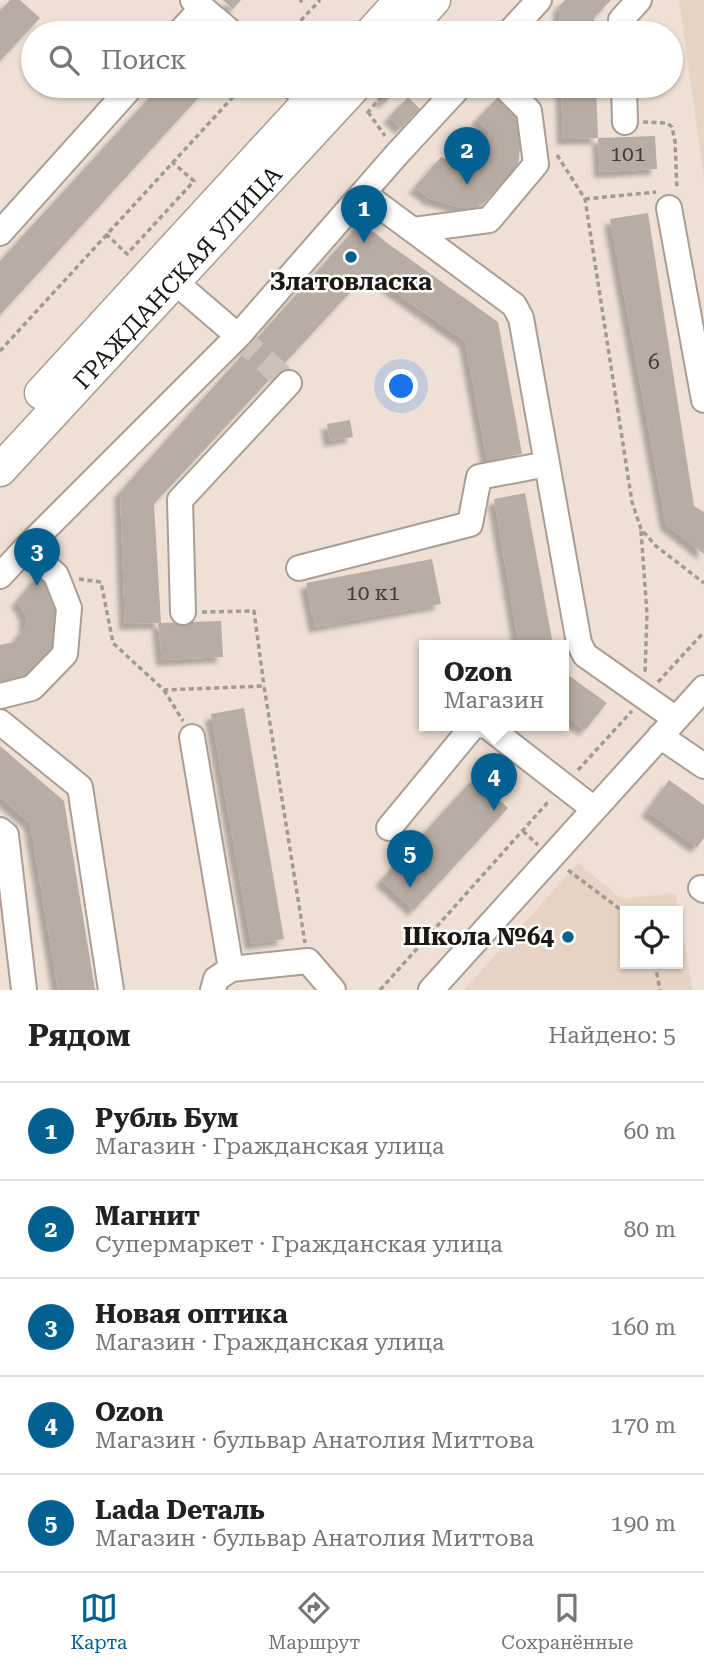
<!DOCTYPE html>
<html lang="ru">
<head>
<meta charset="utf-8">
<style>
  body { margin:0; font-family:"Roboto Serif",serif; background:#f2f2f2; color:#222 }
  .controls { position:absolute; right:21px; bottom:21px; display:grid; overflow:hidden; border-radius:0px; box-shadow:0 2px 5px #0004 }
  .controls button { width:63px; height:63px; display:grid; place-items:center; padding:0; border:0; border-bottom:2px solid #e0e0e0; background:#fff; color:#222; font:35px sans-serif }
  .you { position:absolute; left:402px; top:387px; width:24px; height:24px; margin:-18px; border:5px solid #fff; border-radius:50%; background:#1a73e8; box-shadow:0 0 0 10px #1a73e833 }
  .badge { display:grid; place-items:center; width:46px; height:46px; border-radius:50%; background:#036192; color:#fff; font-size:23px; font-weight:700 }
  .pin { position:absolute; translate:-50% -58px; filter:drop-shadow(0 2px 4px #0008) }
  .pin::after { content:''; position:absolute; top:37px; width:24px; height:21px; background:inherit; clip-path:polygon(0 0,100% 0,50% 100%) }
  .popup { position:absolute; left:419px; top:640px; width:150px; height:91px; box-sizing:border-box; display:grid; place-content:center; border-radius:0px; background:#fff; filter:drop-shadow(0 2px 5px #0005); font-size:23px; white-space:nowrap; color:#767676 }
  .popup b { font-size:26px; color:#222 }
  .popup::after { content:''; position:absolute; left:50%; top:100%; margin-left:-14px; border:14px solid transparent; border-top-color:#fff }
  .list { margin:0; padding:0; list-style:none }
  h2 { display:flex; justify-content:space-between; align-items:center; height:91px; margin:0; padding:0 28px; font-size:30px }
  h2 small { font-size:23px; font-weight:400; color:#767676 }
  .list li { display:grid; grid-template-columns:46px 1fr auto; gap:21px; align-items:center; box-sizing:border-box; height:98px; padding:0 28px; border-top:2px solid #e0e0e0 }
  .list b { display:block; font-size:26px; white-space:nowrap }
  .list p { margin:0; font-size:23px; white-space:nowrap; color:#767676 }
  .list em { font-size:23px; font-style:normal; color:#767676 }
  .icon { flex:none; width:38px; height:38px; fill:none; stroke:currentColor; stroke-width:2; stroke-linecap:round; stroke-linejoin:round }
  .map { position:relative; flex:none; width:704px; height:990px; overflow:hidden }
  .search { position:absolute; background:#fff; box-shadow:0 2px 5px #0004; left:21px; right:21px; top:21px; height:77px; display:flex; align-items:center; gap:18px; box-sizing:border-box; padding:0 24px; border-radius:38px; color:#767676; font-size:26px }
  .sheet { height:581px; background:#fff }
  nav { display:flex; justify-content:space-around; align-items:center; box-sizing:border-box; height:98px; border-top:2px solid #e0e0e0; background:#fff; font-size:19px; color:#767676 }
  nav a { display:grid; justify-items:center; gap:4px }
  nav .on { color:#036192 }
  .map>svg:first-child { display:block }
</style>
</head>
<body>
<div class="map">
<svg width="704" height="990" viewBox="0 0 704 990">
  <defs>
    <filter id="shadow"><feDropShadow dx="-6" dy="6" stdDeviation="2" flood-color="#0004"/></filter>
  </defs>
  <rect width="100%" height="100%" fill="#eee0d5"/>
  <path fill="#e7d3c3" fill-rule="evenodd" d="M679 0H704V177Z
    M578 863 622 899 675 893 693 990H464ZM625 911H678V964H625Z"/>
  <path fill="#b9aca2" filter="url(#shadow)" d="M10 0H20L40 18 0 61V11Z
    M223 0H241L233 9Z
    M565 0H611L594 18V33H560L559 6Z
    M160 86H209L0 315V261Z
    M561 86H596L598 138 655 136 657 169 600 172 598 138 563 139Z
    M389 90 393 95 384 103 380 99Z
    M408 97 420 109 401 128 389 117Z
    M497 98 514 110 521 137 518 167 484 203 462 208 430 199 415 187 441 157 452 162 470 164 482 157 488 143V131L477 119Z
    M648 213 694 506 704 512V554L666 524 610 219Z
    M361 222 390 245 498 322 522 454 487 460 465 341 368 273 154 504 161 623 221 621 223 657 162 660 158 623 125 624 120 492Z
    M350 420 353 437 330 441 327 424Z
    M525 493 553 645H519L494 499Z
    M432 559 441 604 315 627 306 583Z
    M38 575 57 592 52 599 58 607 59 644 32 674 5 684 0 680V645L14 642 25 627V614L17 601Z
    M564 672 607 703 585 730 564 715Z
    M244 708 284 939 251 944 211 714Z
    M0 746 64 801 95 990H58L30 823 0 797Z
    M475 777 508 808 414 910 381 880Z
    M669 780 704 805V838L697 847 647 811Z"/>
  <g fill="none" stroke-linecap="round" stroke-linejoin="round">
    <path stroke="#cec2b8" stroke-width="24" stroke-dasharray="24 12" stroke-linecap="butt" d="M238 336 289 383"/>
    <defs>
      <path id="minor" d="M193 0 232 33
        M179 33 202 8
        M509 33 539 0
        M621 33V20L639 0
        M292 86 309 100
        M624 86 625 122
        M364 194 514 305 521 318 579 643 585 655 676 719
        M669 208 704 400
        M414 230 489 220 536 164 529 111 504 86
        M0 233 132 86
        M174 281 238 336
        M26 548 238 336 398 153 460 86
        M299 568 470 524 479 477 547 464
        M0 576 26 548 56 575 69 608 65 654 32 688 0 696
        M183 612 180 500 289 383
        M0 722 80 787 111 990
        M479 725 487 726 594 809
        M660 736 704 766
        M192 737 231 969 308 961 333 990
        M389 828 474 725
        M0 830 6 835 24 990
        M701 888 704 890
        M213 990 216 979 231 969
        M431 990 704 688"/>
      <g id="major">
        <path d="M371 33 401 0"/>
        <path d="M404 33 434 0"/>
        <path d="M41 393 323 86"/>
        <path id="s1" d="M0 470 355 86"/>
      </g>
    </defs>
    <use href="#minor" stroke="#aa9d93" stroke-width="28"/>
    <use href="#major" stroke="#aa9d93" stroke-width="35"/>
    <path stroke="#a39990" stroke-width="3.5" stroke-dasharray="5 3.5" stroke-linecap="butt" d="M300 2 302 0
      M289 33 320 0
      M367 111 368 112 391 86
      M368 112 385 136
      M643 122 667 123 672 127 675 141 677 190
      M557 155 585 199 632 502 641 529 656 546 704 583
      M585 199 656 192
      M106 234 127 254 194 181 172 162
      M0 351 243 86
      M641 531 647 614 645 674
      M79 579 101 582 113 643 164 690 264 686 305 943
      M202 612 254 611 264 686
      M658 682 704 632
      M164 690 183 721
      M578 770 632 711
      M523 831 538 845
      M568 870 625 913
      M655 964 660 990
      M380 990 549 801"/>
    <use href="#minor" stroke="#fff" stroke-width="24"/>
    <use href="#major" stroke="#fff" stroke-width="32"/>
  </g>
  <g fill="#036192" stroke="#fff" stroke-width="2.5">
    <circle cx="351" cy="257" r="7"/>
    <circle cx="568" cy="937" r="7"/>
  </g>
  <g text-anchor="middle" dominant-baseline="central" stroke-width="5" stroke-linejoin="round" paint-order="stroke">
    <g font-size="21" fill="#433d38">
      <text x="628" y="154">101</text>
      <text x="654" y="362">6</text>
      <text x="373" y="593">10 к1</text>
    </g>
    <g font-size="24" fill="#1c1814" stroke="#fff">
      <text stroke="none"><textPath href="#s1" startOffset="262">ГРАЖДАНСКАЯ УЛИЦА</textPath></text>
    </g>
    <g font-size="24" font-weight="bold" fill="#1c1814" stroke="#fff">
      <text x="351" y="282">Златовласка</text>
      <text x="554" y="937" text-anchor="end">Школа №64</text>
    </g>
  </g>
</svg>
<div class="controls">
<button><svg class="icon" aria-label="locate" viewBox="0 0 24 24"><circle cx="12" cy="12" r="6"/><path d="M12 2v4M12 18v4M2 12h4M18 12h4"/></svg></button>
</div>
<div class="you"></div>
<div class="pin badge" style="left:364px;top:243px">1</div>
<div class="pin badge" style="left:467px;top:185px">2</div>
<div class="pin badge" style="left:37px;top:586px">3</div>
<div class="pin badge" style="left:494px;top:811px">4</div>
<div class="popup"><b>Ozon</b>Магазин</div>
<div class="pin badge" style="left:410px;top:888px">5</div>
<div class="search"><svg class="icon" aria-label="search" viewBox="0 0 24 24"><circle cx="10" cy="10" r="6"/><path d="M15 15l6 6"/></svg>Поиск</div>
</div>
<section class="sheet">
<h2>Рядом<small>Найдено: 5</small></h2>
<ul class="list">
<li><span class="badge">1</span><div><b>Рубль Бум</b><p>Магазин · Гражданская улица</p></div><em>60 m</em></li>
<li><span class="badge">2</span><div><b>Магнит</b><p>Супермаркет · Гражданская улица</p></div><em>80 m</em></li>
<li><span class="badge">3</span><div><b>Новая оптика</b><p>Магазин · Гражданская улица</p></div><em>160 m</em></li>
<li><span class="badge">4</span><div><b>Ozon</b><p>Магазин · бульвар Анатолия Миттова</p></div><em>170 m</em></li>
<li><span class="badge">5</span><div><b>Lada Dеталь</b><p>Магазин · бульвар Анатолия Миттова</p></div><em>190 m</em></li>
</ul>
</section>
<nav>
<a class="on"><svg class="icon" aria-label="map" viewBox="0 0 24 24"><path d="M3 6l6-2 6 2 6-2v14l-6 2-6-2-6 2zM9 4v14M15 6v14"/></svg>Карта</a>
<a><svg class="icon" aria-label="directions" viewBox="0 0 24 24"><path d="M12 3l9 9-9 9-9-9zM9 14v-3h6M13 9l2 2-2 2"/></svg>Маршрут</a>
<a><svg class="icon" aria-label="saved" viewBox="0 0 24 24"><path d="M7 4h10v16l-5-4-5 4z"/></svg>Сохранённые</a>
</nav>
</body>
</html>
